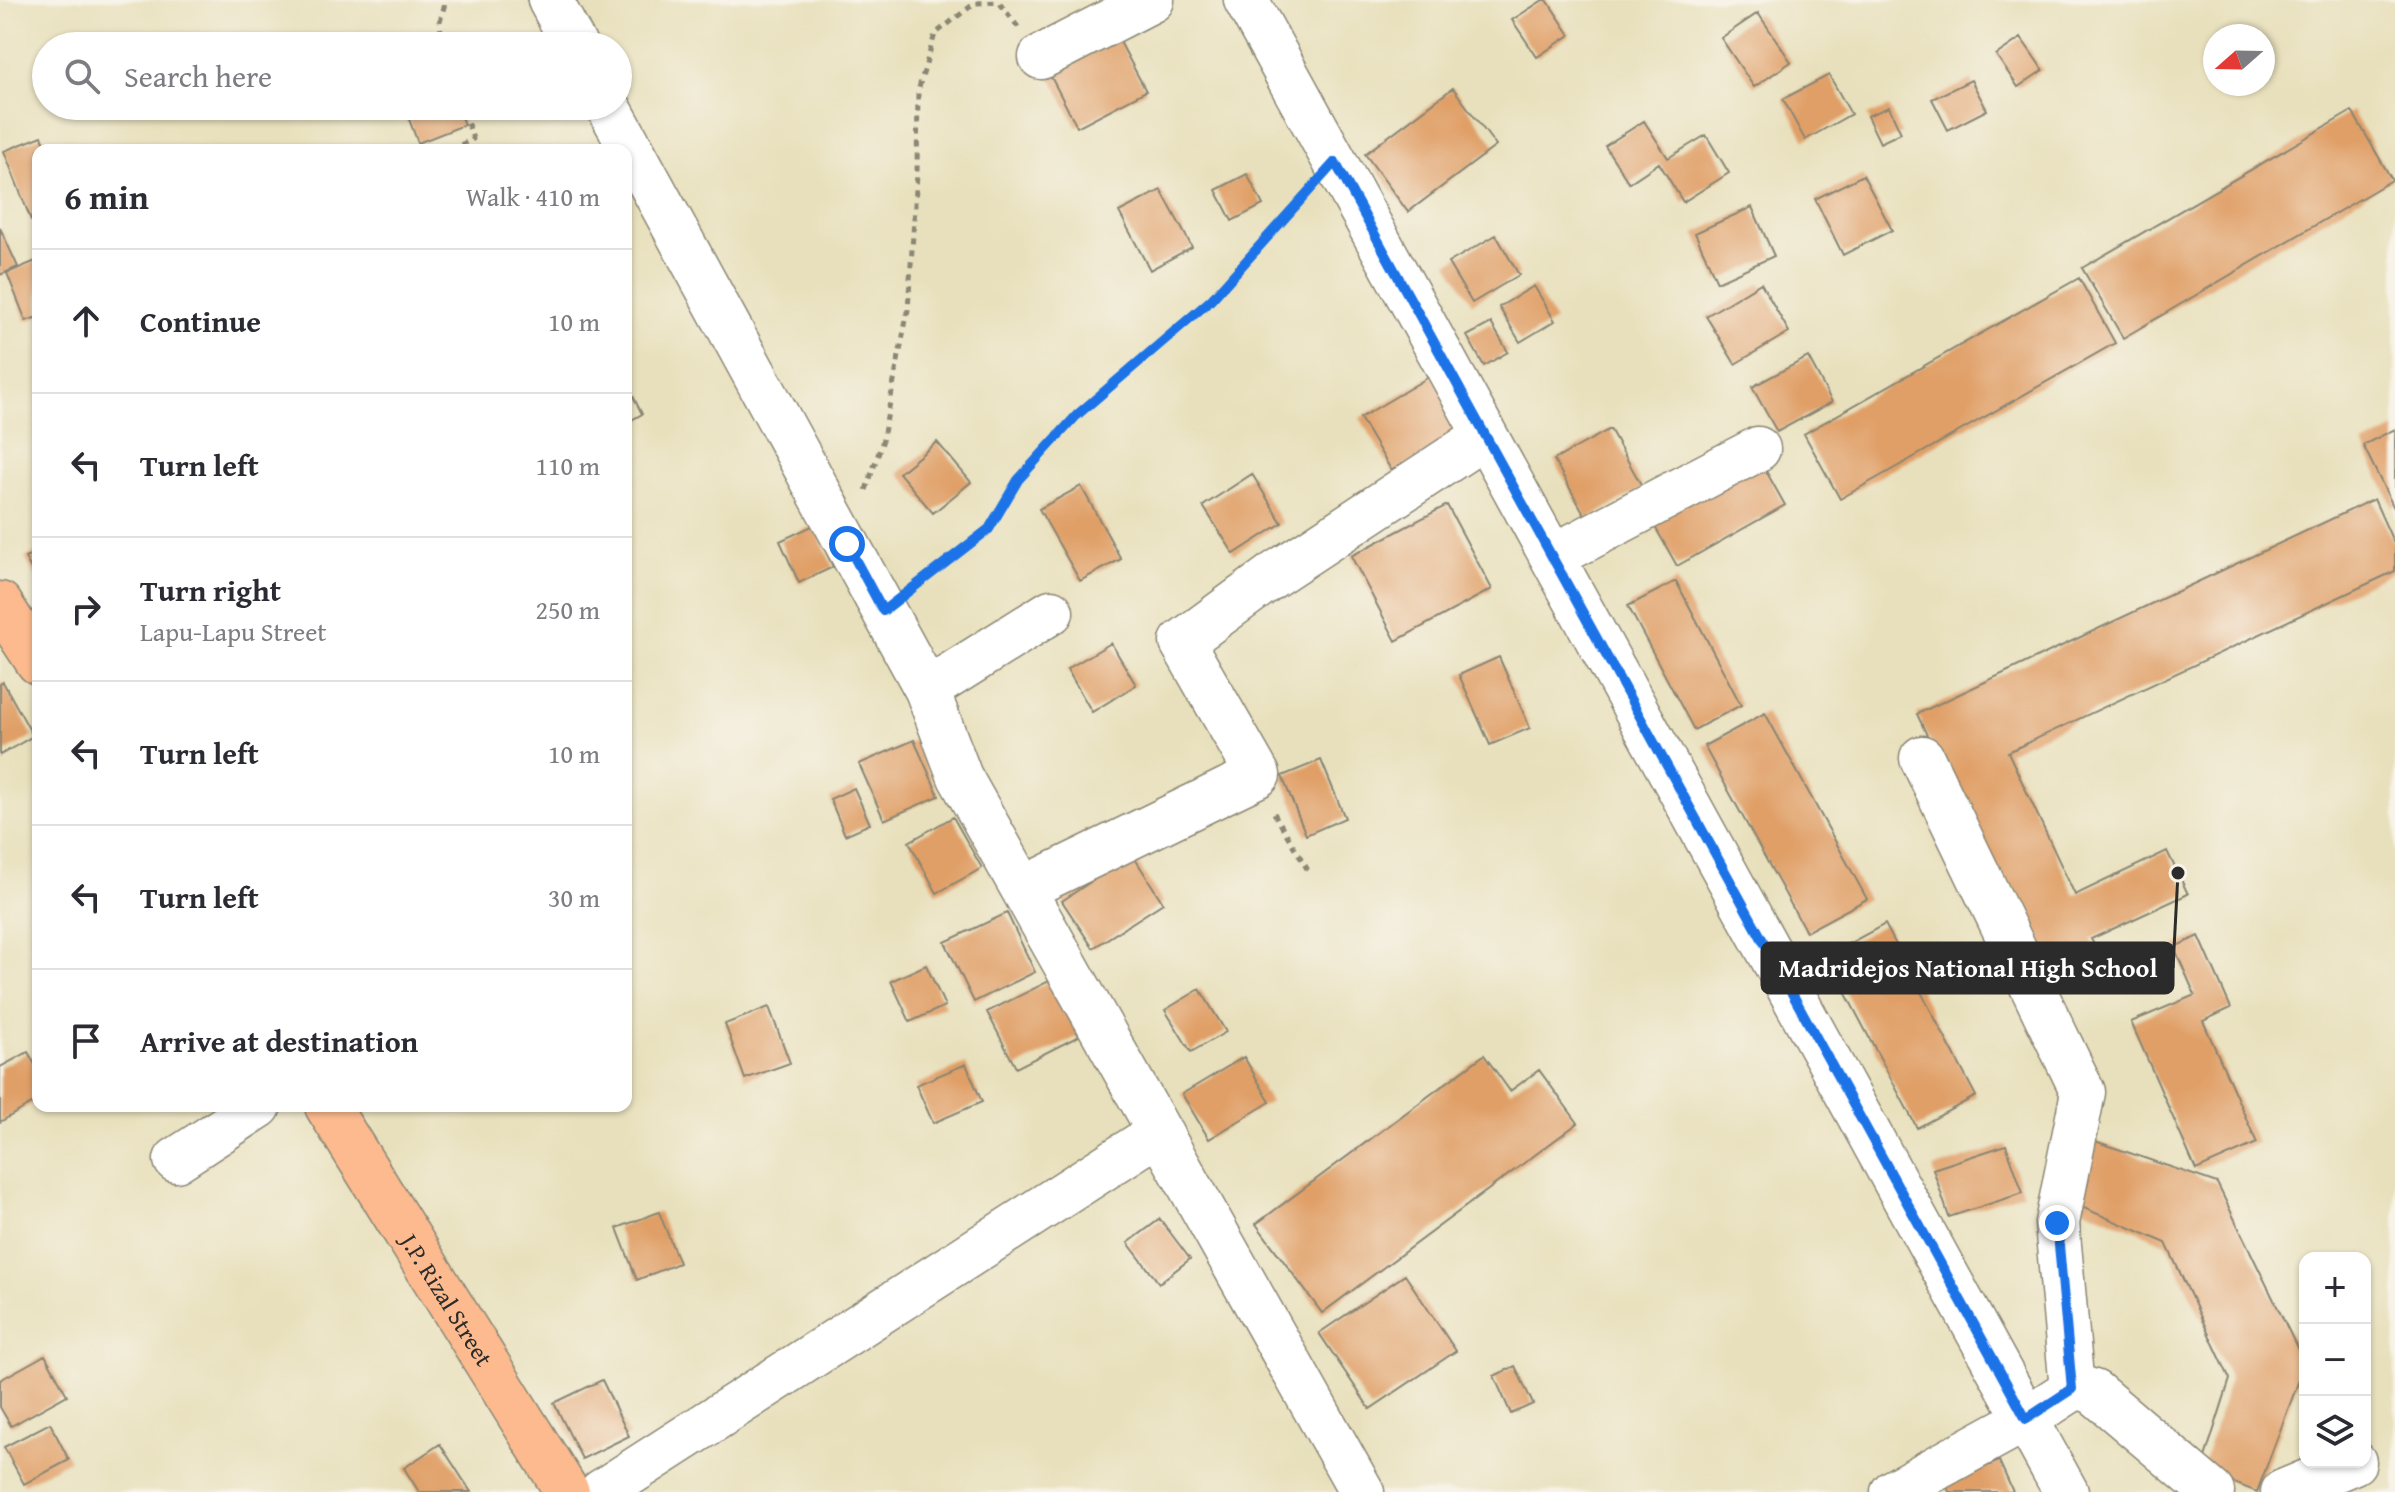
<!DOCTYPE html>
<html lang="en">
<head>
<meta charset="utf-8">
<style>
  body { margin:0; font-family:"Gentium Book Plus",serif; background:#f7f7f7; color:#2b2b33 }
  .controls { position:absolute; right:24px; bottom:24px; display:grid; overflow:hidden; border-radius:16px; box-shadow:0 2px 6px #0004 }
  .controls button { width:72px; height:72px; display:grid; place-items:center; padding:0; border:0; border-bottom:2px solid #e1e1e2; background:#fff; color:#2b2b33; font:40px sans-serif }
  .compass { position:absolute; left:2203px; top:24px; width:72px; height:72px; border-radius:50%; background:#fff; box-shadow:0 2px 6px #0004; rotate:250deg }
  .stop { position:absolute; width:24px; height:24px; margin:-18px; border:6px solid #1a73e8; border-radius:50%; background:#fff }
  .stop.end { background:#1a73e8; border-color:#fff; box-shadow:0 2px 8px #0008 }
  .list { margin:0; padding:0; list-style:none }
  h2 { display:flex; justify-content:space-between; align-items:center; height:104px; margin:0; padding:0 32px; font-size:34px }
  h2 small { font-size:26px; font-weight:400; color:#7c7c81 }
  .list li { display:grid; grid-template-columns:52px 1fr auto; gap:24px; align-items:center; box-sizing:border-box; height:144px; padding:0 32px; border-top:2px solid #e1e1e2 }
  .list b { display:block; font-size:30px; white-space:nowrap }
  .list p { margin:0; font-size:26px; white-space:nowrap; color:#7c7c81 }
  .list em { font-size:26px; font-style:normal; color:#7c7c81 }
  .icon { flex:none; width:44px; height:44px; fill:none; stroke:currentColor; stroke-width:2; stroke-linecap:round; stroke-linejoin:round }
  .map { position:relative; flex:none; width:2395px; height:1492px; overflow:hidden }
  .search { position:absolute; background:#fff; box-shadow:0 2px 6px #0004; left:32px; top:32px; width:600px; height:88px; display:flex; align-items:center; gap:20px; box-sizing:border-box; padding:0 28px; border-radius:44px; color:#7c7c81; font-size:30px }
  .panel { position:absolute; background:#fff; box-shadow:0 2px 6px #0004; left:32px; top:144px; width:600px; height:968px; border-radius:16px }
  .map>svg:first-child { display:block }
</style>
</head>
<body>
<div class="map">
<svg width="2395" height="1492" viewBox="0 0 2395 1492">
  <rect width="100%" height="100%" fill="#f7f3e8"/>
  <filter id="ink" filterUnits="userSpaceOnUse"><feTurbulence type="fractalNoise" baseFrequency=".0125" numOctaves="2"/><feDisplacementMap in="SourceGraphic" scale="16" xChannelSelector="R" yChannelSelector="G"/><feConvolveMatrix kernelMatrix="1 2 1 2 8 2 1 2 1" color-interpolation-filters="sRGB"/></filter>
  <filter id="wash" filterUnits="userSpaceOnUse"><feTurbulence type="fractalNoise" baseFrequency=".006" numOctaves="4" result="noise"/><feDisplacementMap in="SourceGraphic" scale="32" xChannelSelector="R" yChannelSelector="G"/><feGaussianBlur stdDeviation="1.8" result="paint"/><feColorMatrix in="noise" values="0 0 0 0 0 0 0 0 0 0 0 0 0 0 0 0 0 1.4 0 .05"/><feComposite in="paint" operator="in"/></filter>
  <g filter="url(#wash)">
    <rect width="100%" height="100%" fill="#e8e0bc"/>
    <g id="blocks">
      <path fill="#e09f66" d="M1543 0H1547L1570 35 1537 57 1512 20Z
        M1758 13 1791 62 1754 87 1721 38Z
        M1118 38 1146 91 1077 127 1050 75Z
        M2021 38 2043 70 2018 87 1996 55Z
        M1829 75 1851 114 1805 140 1783 99Z
        M1971 80 1987 110 1948 130 1932 99Z
        M1453 88 1496 146 1408 212 1365 154Z
        M404 106H457L464 125 418 143Z
        M1889 107 1901 133 1880 143 1867 116Z
        M2352 111 2392 180 2123 338 2082 268Z
        M1644 121 1668 158 1706 135 1729 173 1683 202 1659 163 1629 183 1605 146Z
        M42 136 48 150H38V217L31 220 4 151Z
        M1247 174 1263 205 1232 221 1216 190Z
        M1863 175 1892 230 1843 255 1815 199Z
        M1161 190 1192 247 1150 270 1119 212Z
        M1752 207 1774 256 1717 282 1695 233Z
        M0 228 18 267 0 275Z
        M1496 235 1519 275 1472 303 1448 263Z
        M38 260V317L26 321 7 273Z
        M2079 278 2115 343 1840 499 1804 434Z
        M1761 283 1789 332 1735 364 1706 316Z
        M1534 286 1555 321 1520 342 1499 307Z
        M1491 323 1508 352 1484 366 1467 336Z
        M1808 357 1832 402 1777 432 1752 387Z
        M1432 375 1465 430 1393 473 1360 418Z
        M626 382 642 414 626 423Z
        M1610 429 1643 488 1587 519 1554 460Z
        M2395 429V510L2363 445Z
        M937 442 971 482 933 513 899 473Z
        M1757 455 1785 505 1677 566 1649 516Z
        M1252 474 1282 523 1234 554 1203 506Z
        M1081 486 1121 559 1080 581 1039 509Z
        M2374 499 2395 546V571L2008 752 2075 895 2167 851 2188 894 2091 939 2101 958 2044 985 1917 714Z
        M1447 505 1492 589 1396 641 1351 556Z
        M814 525 833 567 799 583 780 541Z
        M38 551V581L25 558Z
        M1676 581 1741 705 1694 730 1628 606Z
        M1111 643 1136 685 1092 712 1067 669Z
        M1499 657 1530 728 1490 745 1459 675Z
        M3 682 33 736 0 755V684Z
        M1765 713 1867 899 1806 932 1704 746Z
        M914 740 939 796 884 820 859 764Z
        M1321 760 1345 818 1306 835 1282 776Z
        M854 788 870 824 845 835 830 799Z
        M953 817 982 868 937 893 909 842Z
        M1132 854 1163 903 1093 948 1062 901Z
        M1007 913 1035 972 974 1002 945 942Z
        M1885 924 1976 1096 1917 1128 1826 956Z
        M2199 936 2231 1008 2203 1021 2257 1143 2196 1170 2131 1022 2195 995 2174 947Z
        M926 965 945 1006 910 1022 891 981Z
        M1051 980 1079 1036 1016 1068 987 1012Z
        M1200 989 1226 1032 1191 1052 1165 1010Z
        M769 1007 790 1063 745 1079 725 1024Z
        M28 1052 38 1070V1100L0 1122V1067Z
        M1484 1055 1510 1091 1539 1070 1578 1123 1322 1313 1256 1224Z
        M1244 1057 1270 1102 1209 1139 1182 1094Z
        M966 1064 982 1102 933 1123 916 1085Z
        M2092 1140 2217 1183 2305 1364 2257 1492 2201 1470 2230 1379 2166 1243 2072 1203Z
        M2006 1145 2023 1193 1949 1217 1933 1169Z
        M659 1212 679 1263 637 1280 617 1228Z
        M1160 1219 1190 1259 1159 1283 1128 1243Z
        M1405 1275 1456 1351 1370 1409 1319 1333Z
        M45 1355 67 1395 11 1426 0 1407V1380Z
        M1515 1366 1533 1404 1511 1414 1494 1376Z
        M602 1380 629 1436 582 1459 554 1403Z
        M50 1423 69 1460 24 1484 4 1447Z
        M440 1444 471 1492H419L404 1468Z
        M1999 1461 2013 1492H1949L1946 1484Z"/>
    </g>
  </g>
  <g filter="url(#ink)">
    <use href="#blocks" fill-opacity="0" stroke="#8a8674" stroke-width="2"/>
    <g fill="none" stroke-linecap="round" stroke-linejoin="round">
      <defs>
        <path id="minor" d="M550 0 575 46
          M1246 0 2066 1492
          M1041 57 1152 0
          M608 106 927 690 960 777 1362 1492
          M1552 557 1758 449
          M927 690 1051 612
          M1922 758 2083 1092 2057 1223 2072 1389
          M1023 889 1258 775 1182 642 1272 576 1485 436
          M176 1160 259 1106
          M601 1492 1160 1132
          M1893 1492 2026 1419 2072 1389 2082 1388 2094 1392 2212 1492
          M2283 1492 2354 1462"/>
        <g id="major">
          <path d="M0 604 38 662"/>
          <path id="s1" d="M327 1106 567 1492"/>
        </g>
      </defs>
      <use href="#minor" stroke="#8a8674" stroke-width="47"/>
      <use href="#major" stroke="#8a8674" stroke-width="47"/>
      <path stroke="#8a8674" stroke-width="5" stroke-dasharray="6 6" stroke-linecap="butt" d="M442 46 440 21 446 0
        M450 150 473 139 462 106
        M866 490 882 443 908 310 917 174 918 91 935 34 975 3 999 2 1018 27
        M916 585 989 529 1018 480 1077 415 1211 300 1307 192
        M1274 813 1309 872"/>
      <use href="#minor" stroke="#fff" stroke-width="44"/>
      <use href="#major" stroke="#fcba8e" stroke-width="44"/>
    </g>
  </g>
  <g fill="none" stroke-linecap="round" stroke-linejoin="round" filter="url(#ink)">
    <path stroke="#1a73e8" stroke-width="10" d="M847 544 883 611 989 529 1018 480 1077 415 1211 300 1335 162 2026 1419 2072 1389 2057 1223"/>
  </g>
  <g text-anchor="middle" dominant-baseline="central" stroke-width="6" stroke-linejoin="round" paint-order="stroke">
    <g font-size="24" fill="#2b2b2b" stroke="#f7f3e8">
      <text stroke="none"><textPath href="#s1" startOffset="228">J.P. Rizal Street</textPath></text>
    </g>
  </g>
  <path fill="none" stroke="#2b2b2b" stroke-width="3" d="M2178 873L2173 968"/>
  <circle fill="#2b2b2b" stroke="#f7f3e8" stroke-width="3" cx="2178" cy="873" r="8"/>
  <rect fill="#2b2b2b" stroke="#2b2b2b" stroke-width="3" x="1762" y="943" width="411" height="50" rx="8"/>
  <g font-size="26" text-anchor="middle" font-weight="bold" fill="#fff">
    <text x="1968" y="977">Madridejos National High School</text>
  </g>
</svg>
<div class="controls">
<button>+</button>
<button>−</button>
<button><svg class="icon" aria-label="layers" viewBox="0 0 24 24"><path d="M12 4l9 5-9 5-9-5zM3 14l9 5 9-5"/></svg></button>
</div>
<svg class="compass" viewBox="-18 -18 36 36"><path d="M0-13l5 13h-10z" fill="#e53935"/><path d="M0 13l5-13h-10z" fill="#7c7c81"/></svg>
<div class="stop" style="left:847px;top:544px"></div>
<div class="stop end" style="left:2057px;top:1223px"></div>
<div class="search"><svg class="icon" aria-label="search" viewBox="0 0 24 24"><circle cx="10" cy="10" r="6"/><path d="M15 15l6 6"/></svg>Search here</div>
<section class="panel">
<h2>6 min<small>Walk · 410 m</small></h2>
<ul class="list">
<li><svg class="icon" aria-label="ahead" viewBox="0 0 24 24"><path d="M12 20V5M6 11l6-6 6 6"/></svg><div><b>Continue</b></div><em>10 m</em></li>
<li><svg class="icon" aria-label="left" viewBox="0 0 24 24"><path d="M17 20v-9H6M10 6l-5 5 5 5"/></svg><div><b>Turn left</b></div><em>110 m</em></li>
<li><svg class="icon" aria-label="right" viewBox="0 0 24 24"><path d="M7 20v-9h11M14 6l5 5-5 5"/></svg><div><b>Turn right</b><p>Lapu-Lapu Street</p></div><em>250 m</em></li>
<li><svg class="icon" aria-label="left" viewBox="0 0 24 24"><path d="M17 20v-9H6M10 6l-5 5 5 5"/></svg><div><b>Turn left</b></div><em>10 m</em></li>
<li><svg class="icon" aria-label="left" viewBox="0 0 24 24"><path d="M17 20v-9H6M10 6l-5 5 5 5"/></svg><div><b>Turn left</b></div><em>30 m</em></li>
<li><svg class="icon" aria-label="arrive" viewBox="0 0 24 24"><path d="M6 21V4h12l-3 4 3 4H6"/></svg><div><b>Arrive at destination</b></div></li>
</ul>
</section>
</div>
</body>
</html>
